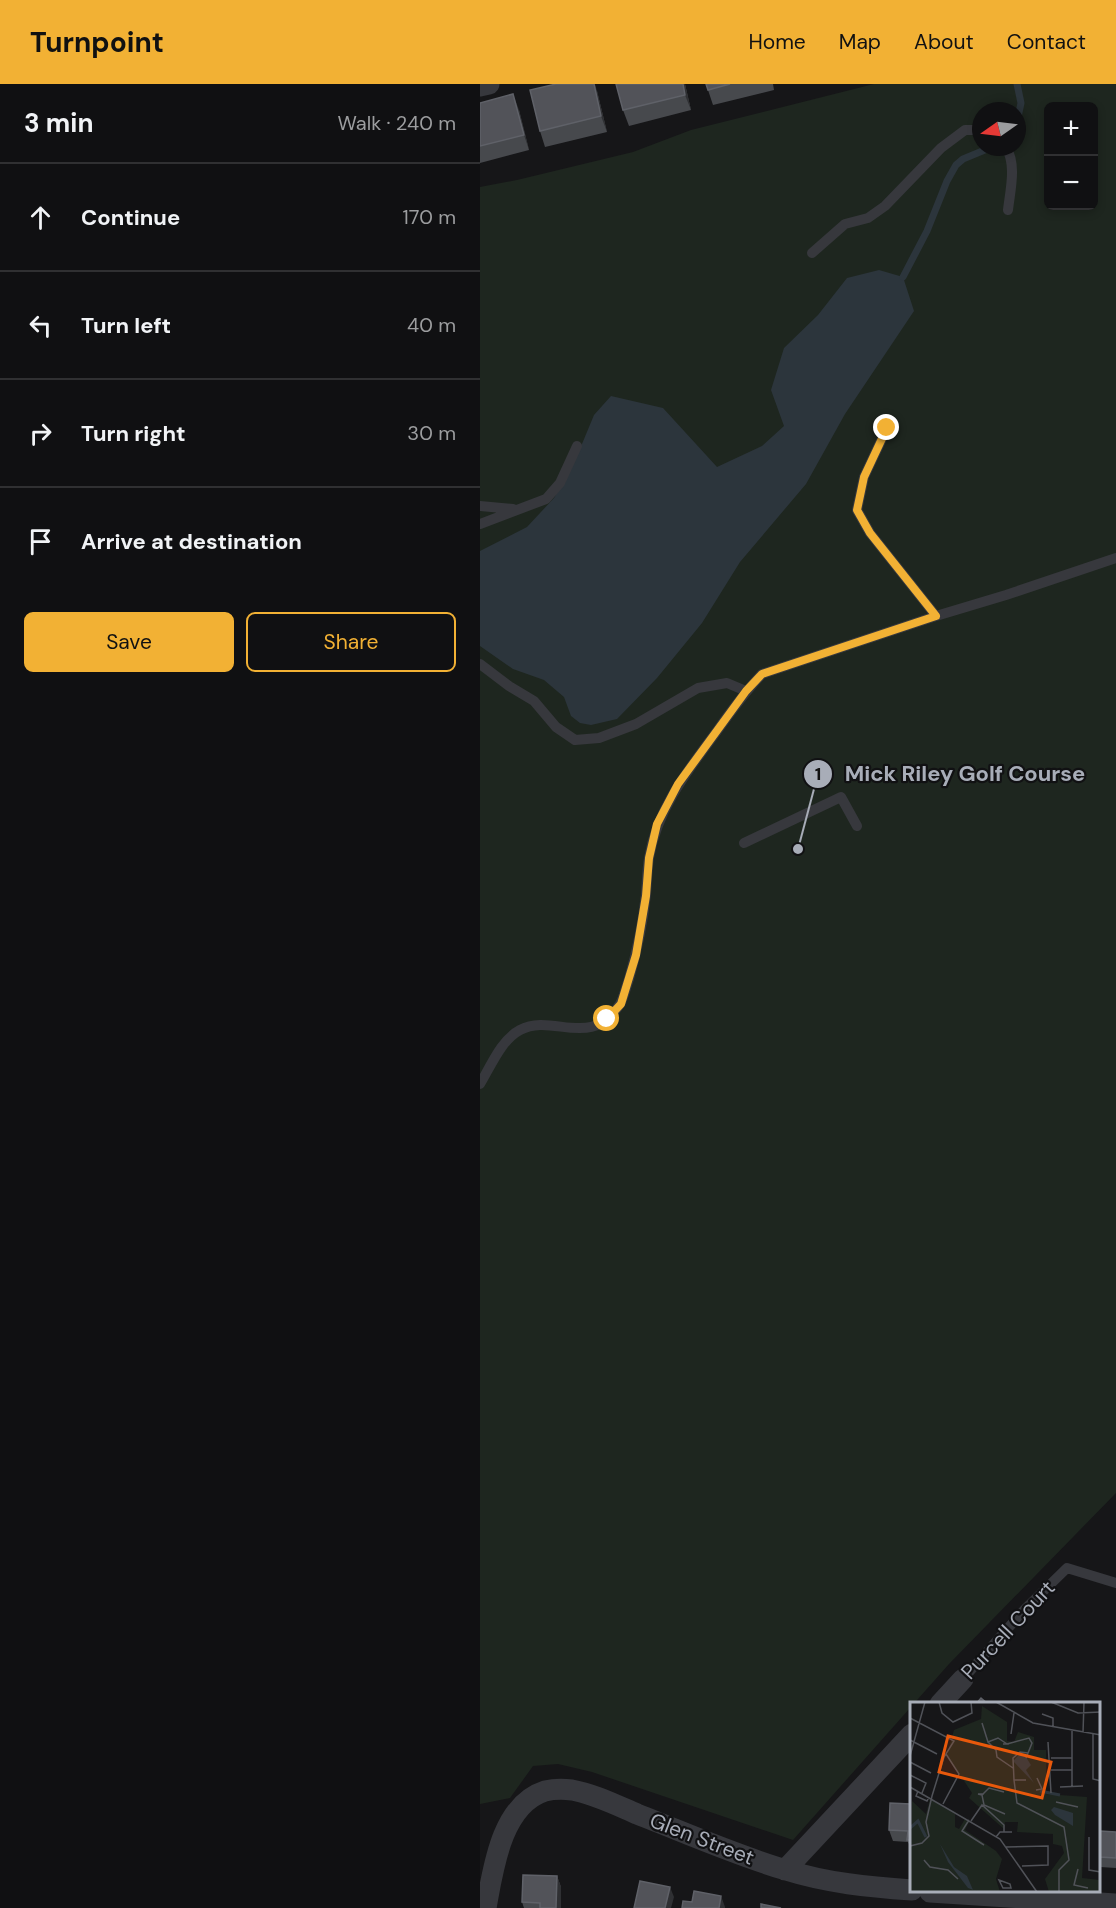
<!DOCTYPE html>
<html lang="en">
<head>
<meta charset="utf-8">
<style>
  body { margin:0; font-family:"DM Sans",sans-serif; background:#1e1e20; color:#f1f3f6 }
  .controls { position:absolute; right:18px; top:18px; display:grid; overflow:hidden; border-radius:9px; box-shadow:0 3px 9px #0003 }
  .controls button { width:54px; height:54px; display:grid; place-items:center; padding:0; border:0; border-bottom:2px solid #303032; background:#101012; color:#f1f3f6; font:30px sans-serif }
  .compass { position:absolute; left:492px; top:18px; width:54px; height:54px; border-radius:50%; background:#101012; box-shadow:0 3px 9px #0003; rotate:256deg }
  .stop { position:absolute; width:18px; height:18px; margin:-14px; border:4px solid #f2b134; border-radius:50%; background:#fff }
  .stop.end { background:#f2b134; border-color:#fff; box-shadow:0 2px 6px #0008 }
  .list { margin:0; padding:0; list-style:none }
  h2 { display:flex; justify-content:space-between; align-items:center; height:78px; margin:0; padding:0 24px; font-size:26px }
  h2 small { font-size:20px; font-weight:400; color:#9c9d9f }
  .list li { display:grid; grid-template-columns:39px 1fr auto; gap:18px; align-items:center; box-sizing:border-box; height:108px; padding:0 24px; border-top:2px solid #303032 }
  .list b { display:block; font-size:22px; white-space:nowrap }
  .list em { font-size:20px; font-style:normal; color:#9c9d9f }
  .actions { display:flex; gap:12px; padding:18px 24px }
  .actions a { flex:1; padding:14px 0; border:2px solid #f2b134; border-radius:9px; text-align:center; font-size:21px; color:#f2b134 }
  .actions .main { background:#f2b134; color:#111 }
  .icon { flex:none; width:33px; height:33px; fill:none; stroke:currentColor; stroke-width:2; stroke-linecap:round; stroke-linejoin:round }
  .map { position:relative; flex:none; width:636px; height:1824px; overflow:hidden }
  header { display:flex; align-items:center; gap:36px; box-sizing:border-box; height:84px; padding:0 30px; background:#f2b134; color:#111 }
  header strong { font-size:28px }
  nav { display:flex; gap:33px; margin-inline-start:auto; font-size:21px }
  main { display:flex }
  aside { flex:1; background:#101012 }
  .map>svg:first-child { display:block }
</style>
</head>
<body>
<header>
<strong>Turnpoint</strong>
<nav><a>Home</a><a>Map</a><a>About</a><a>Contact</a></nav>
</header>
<main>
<aside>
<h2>3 min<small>Walk · 240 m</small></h2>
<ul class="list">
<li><svg class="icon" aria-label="ahead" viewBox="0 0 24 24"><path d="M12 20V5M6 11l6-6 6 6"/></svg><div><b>Continue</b></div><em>170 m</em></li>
<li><svg class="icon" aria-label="left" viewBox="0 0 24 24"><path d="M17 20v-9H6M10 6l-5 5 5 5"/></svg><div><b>Turn left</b></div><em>40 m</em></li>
<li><svg class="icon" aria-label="right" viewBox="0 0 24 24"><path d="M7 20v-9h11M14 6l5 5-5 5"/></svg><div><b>Turn right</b></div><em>30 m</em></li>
<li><svg class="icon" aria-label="arrive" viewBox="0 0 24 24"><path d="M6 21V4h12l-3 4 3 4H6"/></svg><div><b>Arrive at destination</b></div></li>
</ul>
<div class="actions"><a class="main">Save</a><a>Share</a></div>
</aside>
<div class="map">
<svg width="636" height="1824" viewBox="0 0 636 1824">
  <rect width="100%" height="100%" fill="#161618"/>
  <path fill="#1e261f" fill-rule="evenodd" d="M394 0H636V1409L469 1580 313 1756 112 1688 78 1680 53 1682 30 1714 0 1720V103L37 96 153 68 211 46ZM568 22H614V122H568ZM501 27H537V63H501Z"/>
  <path fill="#2c353c" d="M399 186 423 193 434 227 365 330 326 400 260 478 222 539 177 594 137 635 111 641 100 639 91 632 84 613 64 596 33 585 0 562V467L47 443 74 414 97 372 114 331 131 312 183 324 237 383 282 362 304 342 291 306 304 264 338 231 367 194Z"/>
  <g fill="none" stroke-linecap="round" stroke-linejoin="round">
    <path stroke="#2c353c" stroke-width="7" d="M537 0 541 19 537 38
      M423 193 447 147 467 97 476 81 483 75 512 63"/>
    <path stroke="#37383d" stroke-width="10" d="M526 63C537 81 530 107 528 126
      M332 169 365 140 388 134 405 122 461 64 485 46H501
      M407 344 384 393 377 426 390 449 456 532 526 511 636 474
      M0 422 33 425
      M0 440 66 415 80 399 97 362
      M0 580 29 602 54 617 76 643 95 656 119 654 156 640 218 604 247 599 266 607
      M264 759 361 713 377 742
      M0 1000C11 982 21 956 40 946 73 928 110 967 140 920 144 913 146 903 149 895 157 867 163 839 166 810 167 798 167 786 169 774 177 725 208 686 237 647 251 627 265 608 282 590L456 532
      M483 1595 545 1525 587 1484 636 1499"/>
    <path stroke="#37383d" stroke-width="21" d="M0 2 9 0
      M460 1620 483 1595
      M305 1786 432 1650
      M450 1808 636 1820
      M6 1824C13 1786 21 1721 65 1707 74 1705 83 1705 92 1706 114 1710 136 1721 157 1730 206 1749 255 1771 306 1786 347 1799 389 1803 432 1806"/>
  </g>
  <path fill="#47494d" d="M205 0 211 26 149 42 143 26Z
    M226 0H293L294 6 233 21Z
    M117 7 127 48 65 63 60 47Z
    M0 19 39 26 49 66 0 79Z
    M432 1710V1766L428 1758 413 1757 409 1746 431 1720Z
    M620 1747 636 1748V1784L620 1783Z
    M77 1792 81 1803V1824H44L42 1818Z"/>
  <path fill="#2f3033" d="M114 0H115L117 7 127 48 121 32Z
    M203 0H205L211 26 205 11Z
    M33 10 39 26 49 66 44 51Z
    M77 1792 81 1803V1824H76Z
    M190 1803 194 1813 191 1824H185Z
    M241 1812 245 1823V1824H239Z"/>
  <path fill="#525359" stroke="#5f6168" stroke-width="1.5" d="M76 0H114L121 32 60 47 50 6Z
    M136 0H203L205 11 143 26Z
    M226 0H250L228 6Z
    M33 10 44 51 0 62V19Z
    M501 1614 508 1620H496Z
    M432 1710V1756H427L428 1747 409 1746 410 1719 431 1720Z
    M620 1747 636 1748V1774L620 1773Z
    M43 1791 77 1792 76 1824H60V1819L42 1818Z
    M160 1797 190 1803 185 1824H154Z
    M214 1807 241 1812 239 1824H202L203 1817 212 1818Z
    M281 1820 301 1824H281Z"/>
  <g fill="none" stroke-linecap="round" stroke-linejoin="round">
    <path stroke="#f2b134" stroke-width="8" d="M127 935 141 920 156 871 166 812 169 774 177 740 198 700 266 607 282 590 456 532 390 449 377 426 384 393 407 344"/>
  </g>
  <g text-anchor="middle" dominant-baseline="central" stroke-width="4.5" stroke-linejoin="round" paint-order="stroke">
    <g font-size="21" fill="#a8adb8" stroke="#111113">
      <text transform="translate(528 1546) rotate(-47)">Purcell Court</text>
      <text transform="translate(222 1755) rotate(21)">Glen Street</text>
    </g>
  </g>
  <g transform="translate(430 1618)">
    <rect width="190" height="190" fill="#161618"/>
    <path d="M72 4 97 20V39L104 40 108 30 124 35V48H136V92L177 95 172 176 190 178V190H139L135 177 154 151 152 144 143 142V132L107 130 108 120H95L94 127 59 96 62 91 37 53 44 28 71 17ZM20 97 45 112V125L49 127 55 117 59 120 55 128 86 149 92 157 86 177 90 190H0L2 99 16 112Z" fill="#1e261f"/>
    <path d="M110 52H114L121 63 116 68 124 81 103 59ZM144 105 163 111V124L145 113 141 108ZM18 138 30 142 44 165 57 174 63 188 69 190 58 186 38 160 30 142Z" fill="#2c353c"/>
    <path fill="none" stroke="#2c353c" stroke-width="3" d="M130 89 150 93M0 126 8 119 16 135"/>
    <path fill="none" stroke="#505258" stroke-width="1.5" d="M29 0 32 11 43 20 62 11 61 0M86 0 123 21 191 33M141 0 168 11 191 10M132 12 143 16V25M0 16 44 39 34 55 22 94 16 120 19 134 12 141 0 144M72 21 78 40 88 36 97 42H93M162 29V85M173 31 174 0M101 32 104 11M183 32V77L191 79M0 38 27 52M78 40 86 48 87 55 103 66M138 40 141 91M97 42 119 36 122 41 116 56M0 54 15 0M141 56H162M0 60 21 71M141 68H162M0 73 16 81 12 91M104 78 103 56 110 50 118 51M116 78H104L107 101 154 125 159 158 149 168V190M0 85 90 137 127 190M150 85 173 84M126 88 132 87 127 76M8 89 6 94 17 99 19 95M74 92H68L72 93 74 103 95 112M72 93 79 86 94 90M146 100 168 105M33 102 49 72 36 52M59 118 52 129 74 143M61 119 72 103 94 123V130M86 135 90 130H102M179 135V168L191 170M96 145 138 144V163L112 164M14 158 20 165 38 168 48 177M168 167 164 183 178 186M89 178 100 182 101 186H93Z"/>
    <path fill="#e8590c" fill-opacity="0.15" stroke="#e8590c" stroke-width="3" d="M38 34 141 60 132 96 29 70Z"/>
    <rect width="190" height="190" fill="none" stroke="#a8adb8" stroke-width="3"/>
  </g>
  <path fill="none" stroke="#a8adb8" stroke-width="2" d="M318 765L338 690"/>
  <g fill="#a8adb8" stroke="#111113" stroke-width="2">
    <circle cx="318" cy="765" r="6"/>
    <circle cx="338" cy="690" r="15"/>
  </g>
  <g font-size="18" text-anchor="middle" font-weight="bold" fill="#111">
    <text x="338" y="696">1</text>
  </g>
  <g font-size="22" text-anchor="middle" font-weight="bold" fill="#a8adb8" stroke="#111113" stroke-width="4.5" stroke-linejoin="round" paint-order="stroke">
    <text x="485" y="697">Mick Riley Golf Course</text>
  </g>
</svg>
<div class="controls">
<button>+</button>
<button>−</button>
</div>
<svg class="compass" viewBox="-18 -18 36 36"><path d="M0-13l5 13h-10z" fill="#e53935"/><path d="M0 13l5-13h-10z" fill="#9c9d9f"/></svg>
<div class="stop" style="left:127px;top:935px"></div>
<div class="stop end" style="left:407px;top:344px"></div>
</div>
</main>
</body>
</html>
